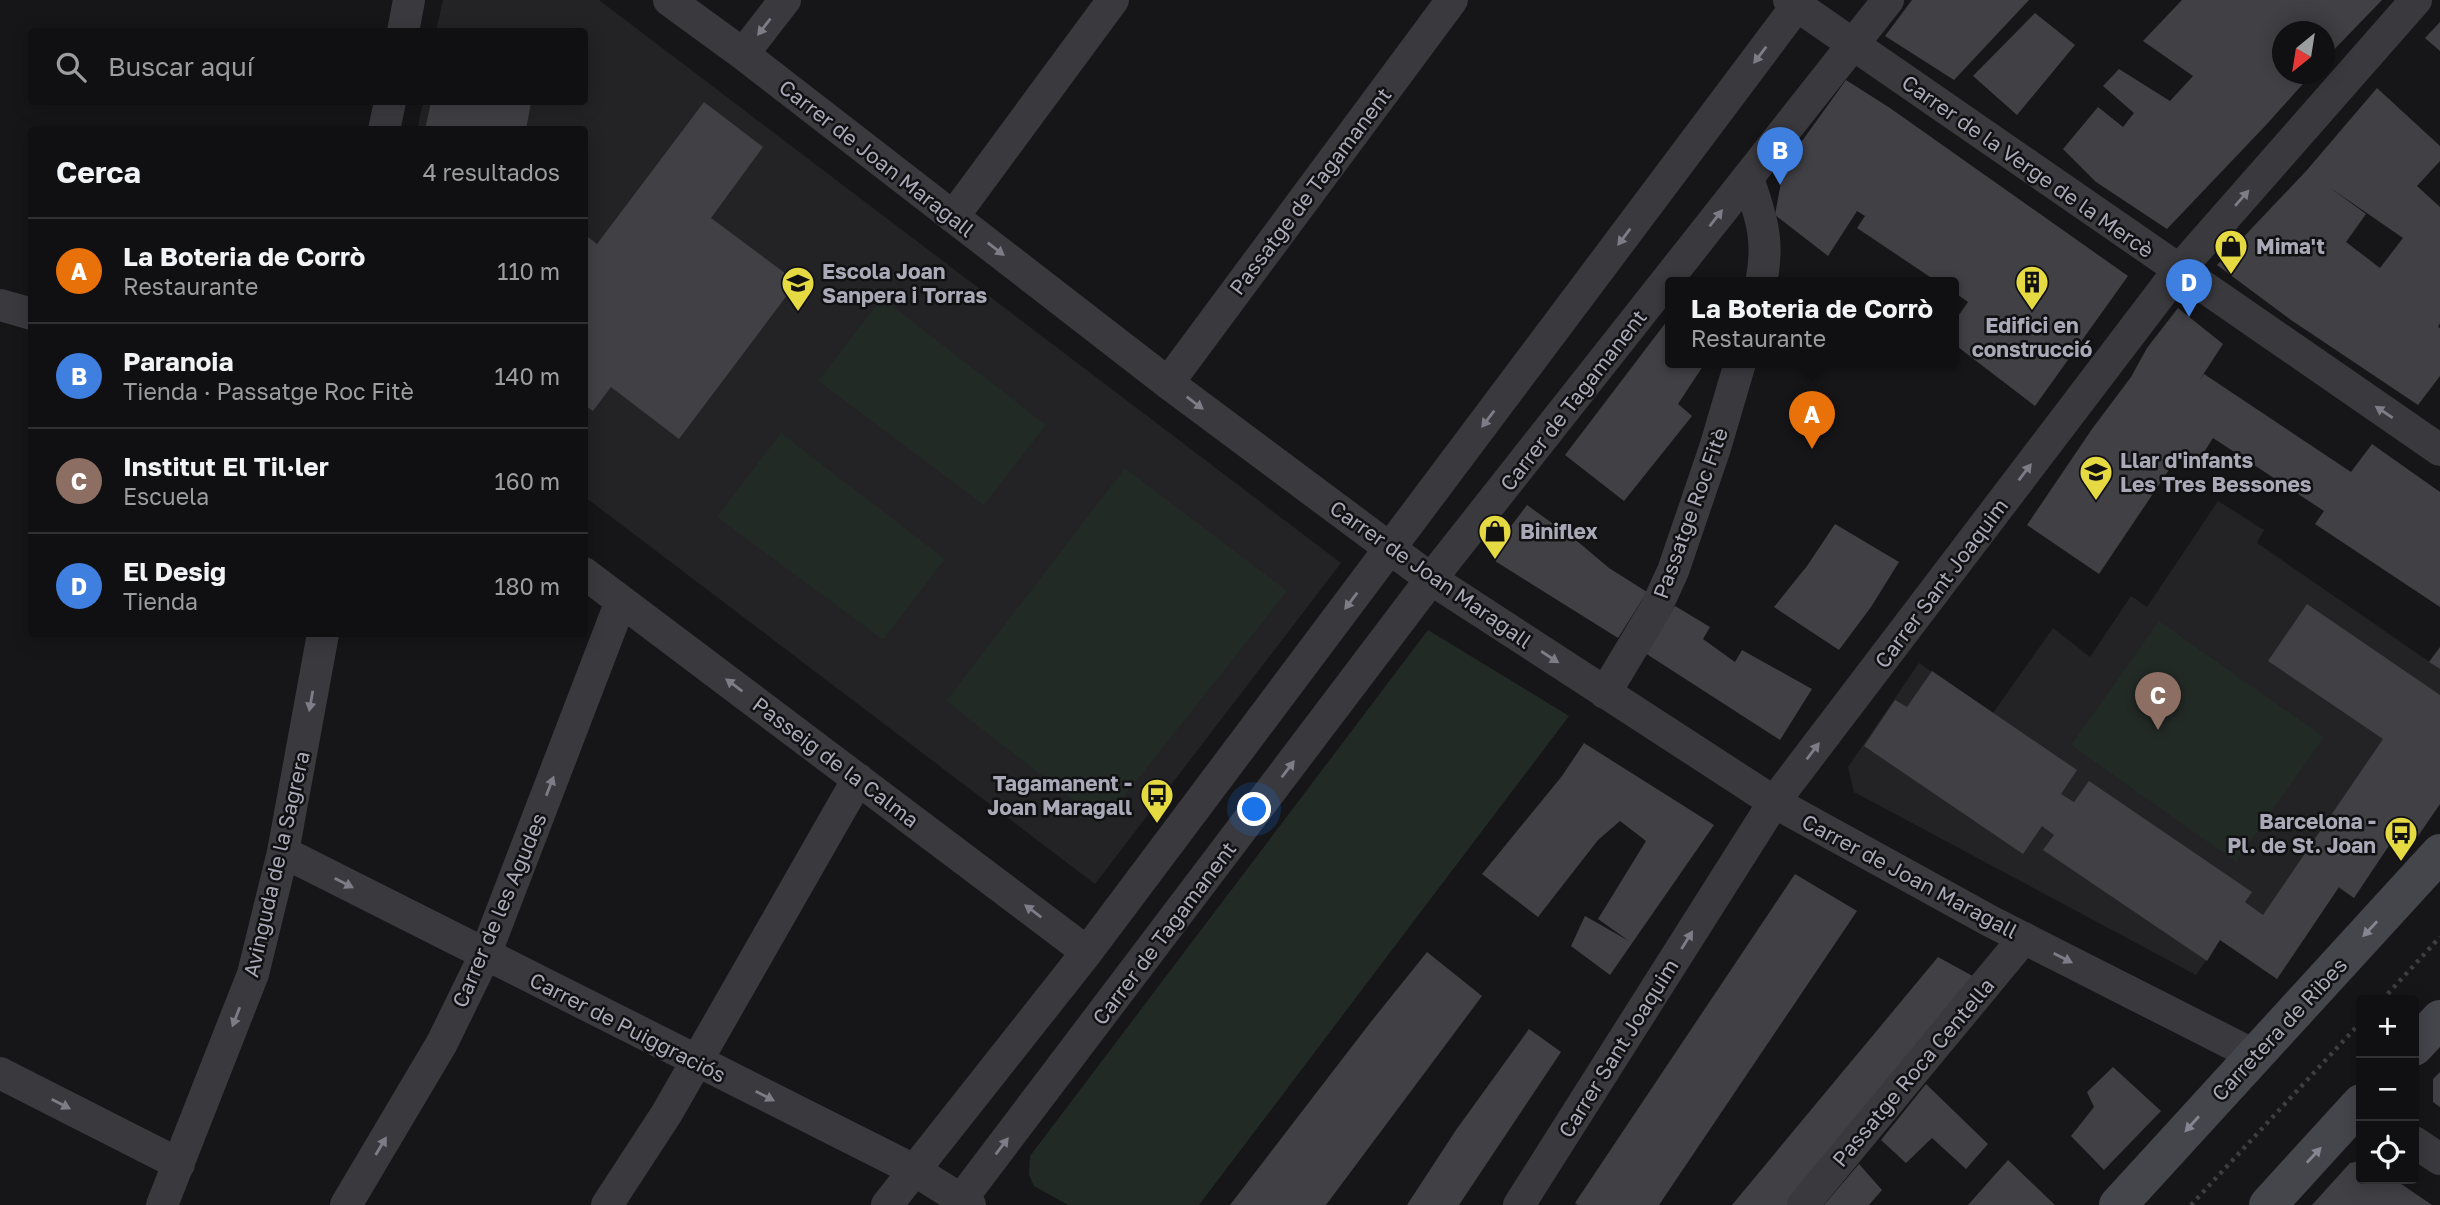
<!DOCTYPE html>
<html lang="es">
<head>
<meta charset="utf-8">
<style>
  body { margin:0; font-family:"Golos Text",sans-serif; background:#1e1e20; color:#f1f3f6 }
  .controls { position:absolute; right:21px; bottom:21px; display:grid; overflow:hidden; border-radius:7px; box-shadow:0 4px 18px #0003 }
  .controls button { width:63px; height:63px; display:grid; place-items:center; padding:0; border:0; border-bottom:2px solid #303032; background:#101012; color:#f1f3f6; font:35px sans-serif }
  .compass { position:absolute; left:2272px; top:21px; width:63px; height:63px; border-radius:50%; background:#101012; box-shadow:0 4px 18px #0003; rotate:210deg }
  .you { position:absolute; left:1255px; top:810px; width:24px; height:24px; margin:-18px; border:5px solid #fff; border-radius:50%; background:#1a73e8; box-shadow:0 0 0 10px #1a73e833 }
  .badge { display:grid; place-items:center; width:46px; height:46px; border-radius:50%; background:#0f766e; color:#fff; font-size:23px; font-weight:700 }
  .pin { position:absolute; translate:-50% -58px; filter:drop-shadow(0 2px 4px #0008) }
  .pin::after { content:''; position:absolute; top:37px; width:24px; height:21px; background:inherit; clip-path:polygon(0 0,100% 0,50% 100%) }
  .popup { position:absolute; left:1665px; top:277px; width:294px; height:91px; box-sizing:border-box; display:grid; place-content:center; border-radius:7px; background:#101012; filter:drop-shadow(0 2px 5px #0005); font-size:23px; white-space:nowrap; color:#9c9d9f }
  .popup b { font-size:26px; color:#f1f3f6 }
  .popup::after { content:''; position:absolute; left:50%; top:100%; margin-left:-14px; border:14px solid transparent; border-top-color:#101012 }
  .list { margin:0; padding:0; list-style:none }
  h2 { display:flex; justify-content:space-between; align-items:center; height:91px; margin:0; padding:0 28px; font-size:30px }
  h2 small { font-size:23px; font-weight:400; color:#9c9d9f }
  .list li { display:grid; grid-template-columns:46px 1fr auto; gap:21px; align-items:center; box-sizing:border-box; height:105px; padding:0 28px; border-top:2px solid #303032 }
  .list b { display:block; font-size:26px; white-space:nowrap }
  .list p { margin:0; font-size:23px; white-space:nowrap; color:#9c9d9f }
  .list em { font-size:23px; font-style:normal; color:#9c9d9f }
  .icon { flex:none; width:38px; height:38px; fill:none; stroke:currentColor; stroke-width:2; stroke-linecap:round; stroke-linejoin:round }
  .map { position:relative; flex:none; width:2440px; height:1205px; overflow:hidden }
  .search { position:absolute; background:#101012; box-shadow:0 4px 18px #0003; left:28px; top:28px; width:560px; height:77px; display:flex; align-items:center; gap:18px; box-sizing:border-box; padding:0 24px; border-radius:7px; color:#9c9d9f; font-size:26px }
  .panel { position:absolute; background:#101012; box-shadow:0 4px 18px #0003; left:28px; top:126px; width:560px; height:511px; border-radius:7px }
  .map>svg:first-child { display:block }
</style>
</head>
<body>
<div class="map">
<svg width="2440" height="1205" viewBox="0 0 2440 1205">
  <rect width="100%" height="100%" fill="#161618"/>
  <path fill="#232225" d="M443 0H599L1341 563 1095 884 585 497 584 130H417L423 102H584V32L436 31Z
    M2218 501 2264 530 2257 543 2440 669V804L2416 839 2400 829 2354 898 2338 888 2220 940 2196 975 1854 792 1848 767 1919 663 1993 713 2053 628 2090 657 2131 596 2147 607Z"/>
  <path fill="#222a26" d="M882 298 1046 425 984 505 818 381Z
    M781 433 945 559 883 640 717 517Z
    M1125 468 1287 591 1103 823 946 701Z
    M2159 621 2324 737 2236 862 2071 745Z
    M1428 630 1569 716 1199 1205H1068L1034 1186 1029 1175 1030 1156Z"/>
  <path fill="#414045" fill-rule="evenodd" d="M1912 0H2029L1954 80 1885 36Z
    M2182 0H2382L2325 59V32H2282V74H2312L2266 125 2167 229 2096 182 2063 149 2098 107 2123 127 2134 113 2103 86 2119 69 2170 101 2193 76 2143 41Z
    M2035 13 2075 45 2017 115 1973 76Z
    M2440 22V51L2425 38Z
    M1846 80 1890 108 2128 276 2035 406 1954 344V322L1968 302 1954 292V283H1939L1857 228 1865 216 1857 211 1828 256 1775 215 1784 166Z
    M2377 88 2440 146V161L2417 186 2440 207V323L2438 327 2440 328V376L2418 405 2291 320 2217 265 2307 170ZM2329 187 2403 238 2380 268 2346 242 2366 214Z
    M431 102H531L526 130H425Z
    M704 102 763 147 711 218 797 282 679 439 611 387 593 411 584 405V260L587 257 584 255V234L597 244Z
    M2178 308 2223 344 2199 381 2204 374 2351 472 2372 444 2440 492V607L2315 524 2324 511 2213 438 2199 460 2183 449 2099 574 2027 525 2092 429 2131 377 2147 348Z
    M1670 317V363H1705L1678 404 1692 416 1624 501 1565 455Z
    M1527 505 1577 541 1609 568 1647 592 1618 638 1495 561 1499 542Z
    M1835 524 1899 562 1871 607 1839 650 1774 607 1807 566Z
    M2307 604 2440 695V804L2416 839 2400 829 2354 898 2339 887 2277 979 2220 940 2207 961 2043 850 2054 835 2042 826 2023 854 1864 746 1895 700 1907 707 1932 671 2077 770 2061 794 2074 802 2089 781 2252 892 2245 902 2263 915 2383 739 2268 661Z
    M1675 606 1710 627 1703 639 1735 662 1742 650 1812 689 1780 740 1645 653Z
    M2440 647V669L2429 662Z
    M1584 743 1714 825 1610 975 1571 946 1585 916 1629 941 1598 919 1646 841 1620 821 1598 840 1538 917 1482 874 1562 776Z
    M1795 874 1857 911 1659 1205H1578L1575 1203Z
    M1427 952 1482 996 1326 1205H1230L1370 1023Z
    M1938 957 1978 979 1787 1205H1732Z
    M1529 1029 1561 1052 1459 1205H1407L1456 1130Z
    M2113 1067 2161 1111 2104 1170 2071 1136 2094 1107 2087 1092Z
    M2440 1072V1107L2433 1102V1079Z
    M1926 1084 1988 1144 1966 1169 1932 1138 1906 1163 1881 1140Z
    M2008 1160 2055 1205H1968Z
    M2361 1161V1179H2394L2432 1205H2312L2350 1163Z
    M1859 1164 1882 1190 1869 1205H1824Z"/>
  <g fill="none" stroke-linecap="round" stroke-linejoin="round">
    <path stroke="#3d3d43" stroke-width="4.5" stroke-dasharray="3.5 5" stroke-linecap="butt" d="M2382 1000 2440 937
      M2191 1205 2361 1022"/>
    <path stroke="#3a393e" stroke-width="32" d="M669 0 743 54 1168 383 1431 579 1774 802 1990 921 2254 1055
      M1789 0 2440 450
      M403 32 409 0
      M743 54 785 0
      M384 130 390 102
      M1748 178C1761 217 1770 240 1761 283
      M953 217 1113 0
      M0 305 32 314
      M1168 383 1452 0
      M584 573 1087 952
      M1605 693 1656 608 1673 571 1715 448 1740 363
      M283 852 914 1170 970 1205
      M0 1073 179 1164
      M2414 1142 2440 1159
      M162 1205 253 974 283 852 323 634
      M346 1205 442 1043 485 955 621 601
      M607 1205 667 1113 858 779
      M887 1205 1087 952 1801 0
      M957 1205 1431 579 1888 0
      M1519 1205 1774 802 2178 271 2416 0
      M1803 1205 2024 938"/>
    <path stroke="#45454c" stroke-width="38" d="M2414 1047 2440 1019
      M2118 1205 2440 853
      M2268 1205 2361 1103"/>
  </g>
  <defs><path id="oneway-solid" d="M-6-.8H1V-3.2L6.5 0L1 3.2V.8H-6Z" transform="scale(1.75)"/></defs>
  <g fill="#7d7c87">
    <use href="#oneway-solid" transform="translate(764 27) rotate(128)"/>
    <use href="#oneway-solid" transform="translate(1760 55) rotate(127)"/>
    <use href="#oneway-solid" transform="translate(2242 198) rotate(-49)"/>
    <use href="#oneway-solid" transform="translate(1716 218) rotate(-52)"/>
    <use href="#oneway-solid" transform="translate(1624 237) rotate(127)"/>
    <use href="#oneway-solid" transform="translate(996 249) rotate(38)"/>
    <use href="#oneway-solid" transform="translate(1195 403) rotate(37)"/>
    <use href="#oneway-solid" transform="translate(2384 412) rotate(-146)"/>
    <use href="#oneway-solid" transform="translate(1488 419) rotate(127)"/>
    <use href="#oneway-solid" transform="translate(2025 472) rotate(-53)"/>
    <use href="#oneway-solid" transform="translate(1351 601) rotate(127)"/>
    <use href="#oneway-solid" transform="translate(1550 657) rotate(33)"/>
    <use href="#oneway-solid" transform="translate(734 685) rotate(-143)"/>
    <use href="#oneway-solid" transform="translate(311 701) rotate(100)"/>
    <use href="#oneway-solid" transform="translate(1813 751) rotate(-53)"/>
    <use href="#oneway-solid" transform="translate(1288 769) rotate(-53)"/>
    <use href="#oneway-solid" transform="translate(550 786) rotate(-69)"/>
    <use href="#oneway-solid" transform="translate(344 883) rotate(27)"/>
    <use href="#oneway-solid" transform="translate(1033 911) rotate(-143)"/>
    <use href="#oneway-solid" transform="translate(1687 940) rotate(-58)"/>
    <use href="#oneway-solid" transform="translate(2063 958) rotate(27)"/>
    <use href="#oneway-solid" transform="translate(236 1017) rotate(111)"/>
    <use href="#oneway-solid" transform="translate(765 1096) rotate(27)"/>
    <use href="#oneway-solid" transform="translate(61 1104) rotate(27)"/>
    <use href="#oneway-solid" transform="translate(381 1146) rotate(-59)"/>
    <use href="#oneway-solid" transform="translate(1002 1146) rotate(-53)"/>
  </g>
  <g fill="#868692">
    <use href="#oneway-solid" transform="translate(2370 929) rotate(133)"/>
    <use href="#oneway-solid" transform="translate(2192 1124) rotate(132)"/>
    <use href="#oneway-solid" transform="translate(2314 1155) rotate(-47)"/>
  </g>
  <defs>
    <symbol id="shop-pin" viewBox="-11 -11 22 30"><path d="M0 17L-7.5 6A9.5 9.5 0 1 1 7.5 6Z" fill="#e5da41" stroke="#111113"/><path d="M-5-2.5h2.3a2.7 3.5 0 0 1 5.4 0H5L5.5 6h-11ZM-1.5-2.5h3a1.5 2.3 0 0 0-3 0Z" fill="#111"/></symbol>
    <symbol id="building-pin" viewBox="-11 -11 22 30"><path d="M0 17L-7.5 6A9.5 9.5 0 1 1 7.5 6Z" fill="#e5da41" stroke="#111113"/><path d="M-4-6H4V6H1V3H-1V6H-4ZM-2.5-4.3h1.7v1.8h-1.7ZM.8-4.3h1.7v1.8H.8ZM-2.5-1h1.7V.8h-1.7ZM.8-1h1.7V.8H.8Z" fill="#111"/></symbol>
    <symbol id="school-pin" viewBox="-11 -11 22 30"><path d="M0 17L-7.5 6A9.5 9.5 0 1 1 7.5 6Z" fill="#e5da41" stroke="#111113"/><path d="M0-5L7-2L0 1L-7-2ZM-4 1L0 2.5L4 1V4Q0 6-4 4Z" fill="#111"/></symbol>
    <symbol id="bus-pin" viewBox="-11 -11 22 30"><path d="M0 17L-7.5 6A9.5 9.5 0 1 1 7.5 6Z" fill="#e5da41" stroke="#111113"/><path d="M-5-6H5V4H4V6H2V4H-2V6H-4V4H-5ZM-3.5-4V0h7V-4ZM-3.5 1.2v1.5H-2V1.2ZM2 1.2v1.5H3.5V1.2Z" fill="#111"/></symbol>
  </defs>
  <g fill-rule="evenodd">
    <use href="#shop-pin" x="2212" y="227" width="38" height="52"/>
    <use href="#building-pin" x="2013" y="263" width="38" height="52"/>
    <use href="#school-pin" x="779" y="264" width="38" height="52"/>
    <use href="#school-pin" x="2077" y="453" width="38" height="52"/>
    <use href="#shop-pin" x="1476" y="512" width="38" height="52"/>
    <use href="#bus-pin" x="1138" y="776" width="38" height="52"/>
    <use href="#bus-pin" x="2382" y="814" width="38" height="52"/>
  </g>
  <g text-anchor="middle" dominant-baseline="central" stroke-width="5" stroke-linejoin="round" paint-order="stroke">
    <g font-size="21" fill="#a9a9b7" stroke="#111113">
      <text transform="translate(877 158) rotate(38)">Carrer de Joan Maragall</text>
      <text transform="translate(2028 166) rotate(35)">Carrer de la Verge de la Mercè</text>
      <text transform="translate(1310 191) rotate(-53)">Passatge de Tagamanent</text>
      <text transform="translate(1573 400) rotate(-52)">Carrer de Tagamanent</text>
      <text transform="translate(1690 513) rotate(-70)">Passatge Roc Fitè</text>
      <text transform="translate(1431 574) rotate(35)">Carrer de Joan Maragall</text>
      <text transform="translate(1941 583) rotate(-53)">Carrer Sant Joaquim</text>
      <text transform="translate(836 762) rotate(37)">Passeig de la Calma</text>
      <text transform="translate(276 864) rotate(-77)">Avinguda de la Sagrera</text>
      <text transform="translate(1910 876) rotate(28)">Carrer de Joan Maragall</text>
      <text transform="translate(499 910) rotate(-67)">Carrer de les Agudes</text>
      <text transform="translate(1164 933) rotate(-53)">Carrer de Tagamanent</text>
      <text transform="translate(628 1027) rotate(27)">Carrer de Puiggraciós</text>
      <text transform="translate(2279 1029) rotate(-47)">Carretera de Ribes</text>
      <text transform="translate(1618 1048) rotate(-58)">Carrer Sant Joaquim</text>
      <text transform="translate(1913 1072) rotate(-50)">Passatge Roca Centella</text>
    </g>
    <g font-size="21" font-weight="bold" fill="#a9a9b7" stroke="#111113" text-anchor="start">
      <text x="2256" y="246">Mima't</text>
      <text x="822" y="271">Escola Joan<tspan x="822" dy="24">Sanpera i Torras</tspan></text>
      <text x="2032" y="325" text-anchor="middle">Edifici en<tspan x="2032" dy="24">construcció</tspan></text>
      <text x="2120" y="460">Llar d'infants<tspan x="2120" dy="24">Les Tres Bessones</tspan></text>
      <text x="1520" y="531">Biniflex</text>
      <text x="1132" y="783" text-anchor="end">Tagamanent -<tspan x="1132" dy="24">Joan Maragall</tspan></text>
      <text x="2376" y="821" text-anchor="end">Barcelona -<tspan x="2376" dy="24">Pl. de St. Joan</tspan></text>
    </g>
  </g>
</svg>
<div class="controls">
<button>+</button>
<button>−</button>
<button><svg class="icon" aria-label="locate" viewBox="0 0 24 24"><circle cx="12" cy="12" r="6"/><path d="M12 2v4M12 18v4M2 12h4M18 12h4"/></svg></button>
</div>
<svg class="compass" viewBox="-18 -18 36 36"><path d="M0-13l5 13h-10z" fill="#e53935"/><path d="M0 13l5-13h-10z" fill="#9c9d9f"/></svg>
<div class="you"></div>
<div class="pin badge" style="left:1812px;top:449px;background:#e8710a">A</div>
<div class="popup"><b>La Boteria de Corrò</b>Restaurante</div>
<div class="pin badge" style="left:1780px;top:185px;background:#3f7fe0">B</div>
<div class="pin badge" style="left:2158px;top:730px;background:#8d6e63">C</div>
<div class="pin badge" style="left:2189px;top:317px;background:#3f7fe0">D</div>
<div class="search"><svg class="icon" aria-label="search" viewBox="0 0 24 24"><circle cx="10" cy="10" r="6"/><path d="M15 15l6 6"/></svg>Buscar aquí</div>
<section class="panel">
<h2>Cerca<small>4 resultados</small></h2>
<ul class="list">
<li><span class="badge" style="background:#e8710a">A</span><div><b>La Boteria de Corrò</b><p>Restaurante</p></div><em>110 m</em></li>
<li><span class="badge" style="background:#3f7fe0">B</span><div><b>Paranoia</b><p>Tienda · Passatge Roc Fitè</p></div><em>140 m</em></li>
<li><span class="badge" style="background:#8d6e63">C</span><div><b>Institut El Til·ler</b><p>Escuela</p></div><em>160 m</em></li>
<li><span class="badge" style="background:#3f7fe0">D</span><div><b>El Desig</b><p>Tienda</p></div><em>180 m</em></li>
</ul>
</section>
</div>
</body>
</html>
